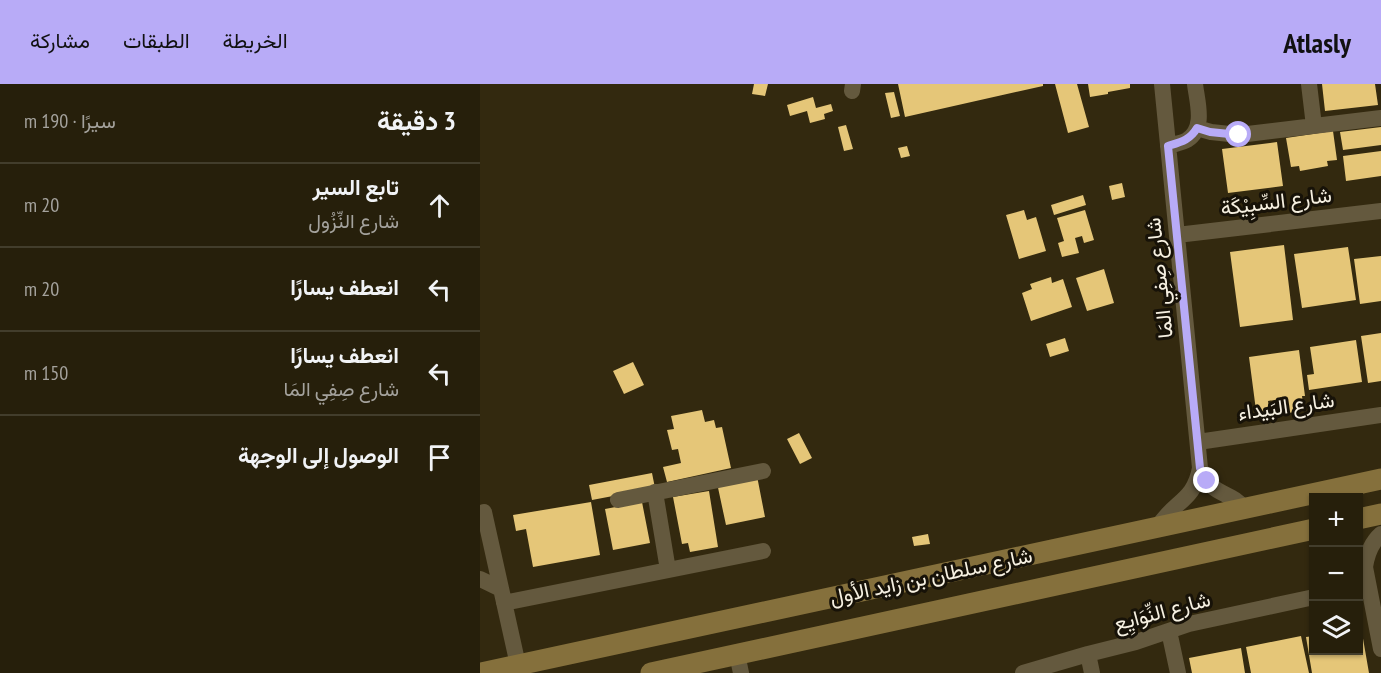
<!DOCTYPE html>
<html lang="ar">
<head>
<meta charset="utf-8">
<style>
  body { margin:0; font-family:"PT Sans Narrow",Vazirmatn,sans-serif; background:#322c19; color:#f1f3f6; direction:rtl }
  .controls { position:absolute; right:18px; bottom:18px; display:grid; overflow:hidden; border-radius:0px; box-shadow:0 2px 4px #0004 }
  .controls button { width:54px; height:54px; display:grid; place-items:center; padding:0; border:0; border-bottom:2px solid #423d2c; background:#261f0b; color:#f1f3f6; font:30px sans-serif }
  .stop { position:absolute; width:18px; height:18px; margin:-14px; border:4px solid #b8abf7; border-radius:50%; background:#fff }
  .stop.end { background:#b8abf7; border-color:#fff; box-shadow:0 2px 6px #0008 }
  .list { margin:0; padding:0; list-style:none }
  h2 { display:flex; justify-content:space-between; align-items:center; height:78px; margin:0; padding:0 24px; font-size:26px }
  h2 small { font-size:20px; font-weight:400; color:#a4a29d }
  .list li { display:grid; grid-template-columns:39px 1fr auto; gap:18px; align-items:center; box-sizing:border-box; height:84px; padding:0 24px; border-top:2px solid #423d2c }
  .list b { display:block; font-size:22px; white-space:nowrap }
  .list p { margin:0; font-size:20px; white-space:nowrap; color:#a4a29d }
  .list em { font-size:20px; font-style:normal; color:#a4a29d }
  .icon { flex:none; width:33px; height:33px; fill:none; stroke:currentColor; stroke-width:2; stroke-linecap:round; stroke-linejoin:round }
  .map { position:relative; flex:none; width:901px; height:589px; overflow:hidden; direction:ltr }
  header { display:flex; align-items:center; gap:36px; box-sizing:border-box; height:84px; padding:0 30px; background:#b8abf7; color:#111 }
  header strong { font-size:28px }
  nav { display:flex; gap:33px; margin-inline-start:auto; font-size:21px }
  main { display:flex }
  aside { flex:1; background:#261f0b }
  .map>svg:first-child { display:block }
</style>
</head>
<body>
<header>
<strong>Atlasly</strong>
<nav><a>الخريطة</a><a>الطبقات</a><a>مشاركة</a></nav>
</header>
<main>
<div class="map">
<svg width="901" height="589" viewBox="0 0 901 589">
  <rect width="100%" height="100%" fill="#33290f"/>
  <path fill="#e5c678" d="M274 0H288L285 12 272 10Z
    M418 0H563V2L425 33Z
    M575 0H597L609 43 588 49Z
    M608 0H650V4L628 8V10L610 13Z
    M842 0H895L898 21 845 27Z
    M414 8 420 32 411 34 405 9Z
    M333 13 336 24 351 20 353 27 344 30 345 35 330 39 327 27 310 32 307 21Z
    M366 41 373 65 364 67 358 43Z
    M901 43V61L863 66 860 48Z
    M853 47 857 76 847 77 848 82 820 87 819 82 811 83 806 54Z
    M797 58 803 102 748 109 742 65Z
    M427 62 430 72 421 74 418 64Z
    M901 67V92L866 97 863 72Z
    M642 99 645 113 632 116 629 102Z
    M603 111 606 121 574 131 571 121Z
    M544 126 547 136 556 133 566 167 539 175 526 131Z
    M605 126 614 156 604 159 602 152 595 154 599 169 582 173 578 159 584 157 577 134Z
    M804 161 813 236 760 243 750 168Z
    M868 163 876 216 822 224 814 170Z
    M901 172V217L880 220 874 175Z
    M624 185 634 219 607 227 596 194Z
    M571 193 572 199 583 195 592 223 551 237 542 209 552 205 550 200Z
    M901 249V297L888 299 881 252Z
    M585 254 589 267 570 273 566 260Z
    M876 256 882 298 829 306 827 291 834 290 830 263Z
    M819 266 825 312H822L824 327 808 329 807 314 788 317 790 332 777 334 769 273Z
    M153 278 164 301 144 310 133 287Z
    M222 326 225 338 234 336 236 344 242 343 251 384 187 398 183 383 201 379 198 365 192 366 187 346 194 345 191 332Z
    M319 349 332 374 320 380 307 355Z
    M172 389 175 404 112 416 109 401Z
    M277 392 285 433 246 441 237 399Z
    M229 407 238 463 210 468 208 459 202 460 193 413Z
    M111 418 120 471 53 483 46 445 36 447 33 431Z
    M162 418 170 459 133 466 125 425Z
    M448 450 450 460 434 462 432 453Z
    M881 543 889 589H832L826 553 834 552V566H878V544Z
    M821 552 829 589H771L766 563Z
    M761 564 765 589H712L709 574Z"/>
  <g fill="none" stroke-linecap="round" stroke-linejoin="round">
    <path stroke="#64593e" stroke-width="16" d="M829 0 834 42
      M372 7 373 0
      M717 44 731 48 759 51 901 34
      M688 62C694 60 702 59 707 56 726 44 717 18 715 0
      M697 151 901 127
      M718 358 901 331
      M720 384C732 414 749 405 765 425
      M175 408 188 486
      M138 416 283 387
      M4 428 38 581
      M678 443C693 417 714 418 720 384L682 0
      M878 472 885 483 901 565
      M885 483C887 470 891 459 901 450
      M0 495 21 505
      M24 519 283 467
      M689 547 698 589
      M257 570 261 589
      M608 570 612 589
      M543 589 608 570 656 558 709 540 834 513"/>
    <path stroke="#85703c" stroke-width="21" d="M878 435 901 430
      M1 589 901 395
      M171 589 834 445"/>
  </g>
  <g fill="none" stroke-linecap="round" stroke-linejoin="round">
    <path stroke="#b8abf7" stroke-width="8" d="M727 397 720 384 688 62C701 58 710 56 717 44L730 48 759 51"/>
  </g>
  <g text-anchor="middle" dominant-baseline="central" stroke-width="6" stroke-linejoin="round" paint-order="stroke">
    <g font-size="21" fill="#f6f0e1" stroke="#171208">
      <text transform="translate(796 117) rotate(-7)">شارع السِّبِيْكَة</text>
      <text transform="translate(679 194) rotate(-96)">شارع صِفِي المَا</text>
      <text transform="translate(806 322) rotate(-8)">شارع البَيداء</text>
      <text transform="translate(451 492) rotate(-12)">شارع سلطان بن زايد الأول</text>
      <text transform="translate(682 527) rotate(-15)">شارع النِّوَايِع</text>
    </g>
  </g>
</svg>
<div class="controls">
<button>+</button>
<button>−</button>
<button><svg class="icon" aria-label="layers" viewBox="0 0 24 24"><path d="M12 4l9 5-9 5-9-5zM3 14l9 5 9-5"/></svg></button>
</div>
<div class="stop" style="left:759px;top:51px"></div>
<div class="stop end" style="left:727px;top:397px"></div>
</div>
<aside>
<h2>3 دقيقة<small>سيرًا · 190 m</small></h2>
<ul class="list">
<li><svg class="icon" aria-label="ahead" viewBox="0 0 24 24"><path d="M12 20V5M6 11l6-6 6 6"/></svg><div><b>تابع السير</b><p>شارع النِّزُول</p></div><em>20 m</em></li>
<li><svg class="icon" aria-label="left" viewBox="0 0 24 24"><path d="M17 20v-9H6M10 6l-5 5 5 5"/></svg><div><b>انعطف يسارًا</b></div><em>20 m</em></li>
<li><svg class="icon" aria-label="left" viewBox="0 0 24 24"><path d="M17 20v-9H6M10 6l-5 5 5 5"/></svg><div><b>انعطف يسارًا</b><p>شارع صِفِي المَا</p></div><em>150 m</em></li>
<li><svg class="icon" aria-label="arrive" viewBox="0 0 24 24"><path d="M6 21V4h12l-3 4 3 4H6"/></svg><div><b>الوصول إلى الوجهة</b></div></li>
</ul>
</aside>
</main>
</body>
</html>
